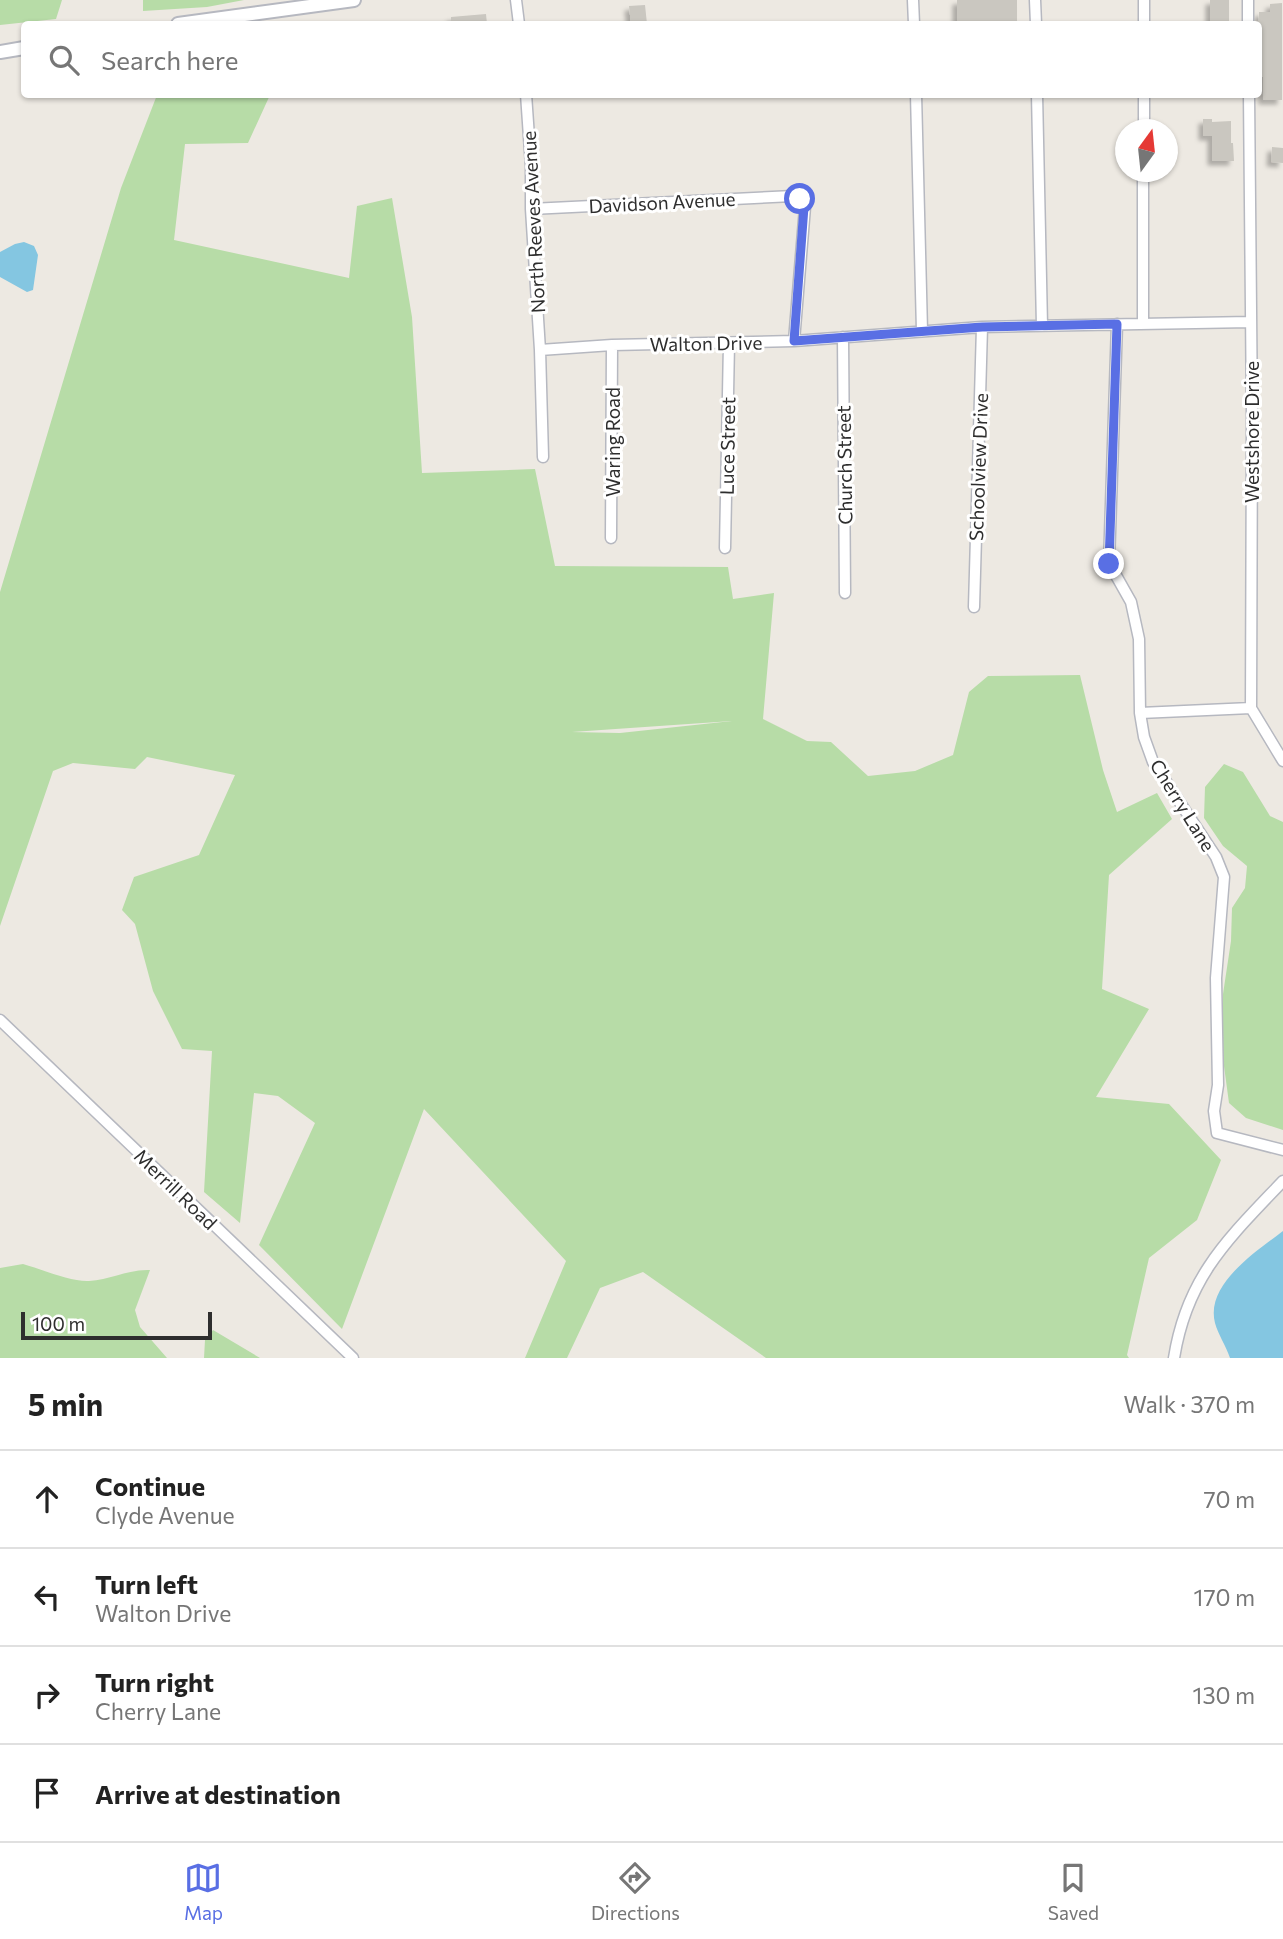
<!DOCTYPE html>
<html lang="en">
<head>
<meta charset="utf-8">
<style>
  body { margin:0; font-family:Commissioner,sans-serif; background:#f2f2f2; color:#222 }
  .compass { position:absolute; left:1115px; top:119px; width:63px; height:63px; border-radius:50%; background:#fff; box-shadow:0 2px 5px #0004; rotate:15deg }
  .scale { position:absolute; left:21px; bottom:18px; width:191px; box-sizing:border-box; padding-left:7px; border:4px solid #2e2e2e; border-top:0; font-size:19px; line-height:24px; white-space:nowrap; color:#2e2e2e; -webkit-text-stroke:5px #fff; paint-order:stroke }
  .stop { position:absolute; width:21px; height:21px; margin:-16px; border:5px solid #596fe4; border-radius:50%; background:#fff }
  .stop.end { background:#596fe4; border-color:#fff; box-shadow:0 2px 7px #0008 }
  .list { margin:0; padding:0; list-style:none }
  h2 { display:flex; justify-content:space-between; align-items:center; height:91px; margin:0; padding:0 28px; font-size:30px }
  h2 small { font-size:23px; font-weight:400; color:#767676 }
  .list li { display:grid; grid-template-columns:46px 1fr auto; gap:21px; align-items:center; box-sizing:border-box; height:98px; padding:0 28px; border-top:2px solid #e0e0e0 }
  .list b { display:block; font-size:26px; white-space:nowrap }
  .list p { margin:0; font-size:23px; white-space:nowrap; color:#767676 }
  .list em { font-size:23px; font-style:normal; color:#767676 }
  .icon { flex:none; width:38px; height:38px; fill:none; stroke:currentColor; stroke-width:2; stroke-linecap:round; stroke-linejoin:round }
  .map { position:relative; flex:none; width:1283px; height:1358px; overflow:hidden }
  .search { position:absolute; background:#fff; box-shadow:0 2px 5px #0004; left:21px; right:21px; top:21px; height:77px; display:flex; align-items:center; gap:18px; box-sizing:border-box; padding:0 24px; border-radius:7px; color:#767676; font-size:26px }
  .sheet { height:483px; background:#fff }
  nav { display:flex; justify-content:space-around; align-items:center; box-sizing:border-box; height:98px; border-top:2px solid #e0e0e0; background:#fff; font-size:19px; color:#767676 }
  nav a { display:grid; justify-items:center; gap:4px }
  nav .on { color:#596fe4 }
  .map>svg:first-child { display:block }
</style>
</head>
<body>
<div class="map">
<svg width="1283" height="1358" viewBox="0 0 1283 1358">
  <defs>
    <filter id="shadow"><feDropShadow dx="-4.5" dy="4.5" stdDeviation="2" flood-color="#0004"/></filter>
  </defs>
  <rect width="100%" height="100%" fill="#ede9e2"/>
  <path fill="#b7dca7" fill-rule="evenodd" d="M0 0H62L56 19 0 25Z
    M143 0H244L207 7 143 11Z
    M157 95H270L248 143 185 144 174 240 349 278 357 206 392 198 412 317 422 473 535 469 555 566 728 567 733 599 774 593 763 719 807 741 831 742 868 776 915 771 953 755 969 692 988 676 1080 675 1103 770 1117 812 1157 793 1172 819 1109 875 1102 989 1149 1009 1096 1097 1169 1104 1221 1160 1197 1220 1149 1258 1127 1355 1129 1358H766L643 1272 600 1288 567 1358H525L566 1261 424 1109 342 1329 259 1245 315 1123 278 1096 254 1093 240 1223 204 1192 212 1051 182 1049 153 991 135 924 122 910 134 877 199 855 235 775 147 757 135 769 73 763 53 771 0 926V592L121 188ZM732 721 620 733 571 732H572Z
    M1224 764 1243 772 1270 816 1283 822V1130L1246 1118 1229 1103 1221 1044 1223 994 1231 941 1232 908 1245 888 1247 866 1223 846 1204 818 1205 787Z
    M23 1264C41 1269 71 1282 89 1281 110 1280 129 1269 150 1270L135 1310 140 1327 167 1358H0V1268Z
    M213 1330 260 1358H204L205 1340Z"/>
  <path fill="#84c6e1" d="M24 242 34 246 38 255 33 290 27 292 0 277V252L15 244Z
    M1283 1231V1358H1230C1226 1346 1218 1334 1215 1323 1205 1284 1257 1251 1283 1231Z"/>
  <path fill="#cac7c0" filter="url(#shadow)" d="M957 0H1017V24H957Z
    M1210 0H1229V24H1210Z
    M1282 3V100H1263V77H1258L1259 12H1270V4Z
    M645 5 647 24H631L629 6Z
    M486 14 487 24H451V17Z
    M1203 119H1212V122L1231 121V143H1233L1234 161H1212V136H1203Z
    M1272 147 1283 148V163L1271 162Z"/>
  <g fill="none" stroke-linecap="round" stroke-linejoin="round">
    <defs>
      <path id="minor" d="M516 0 519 24
        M913 0 914 24
        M1035 0 1036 24
        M1248 0V24
        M1144 24V0
        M526 94 531 166V209L540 350 543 457
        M916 94 922 331
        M1037 94 1042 326
        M1249 94 1252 418 1251 708 1283 761
        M1144 130V94
        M531 209 793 196 800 199 805 207 794 341
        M1117 324 1109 563 1131 602 1139 639 1140 713 1144 737 1153 762 1216 857 1224 877 1216 978 1218 1085 1214 1111 1217 1133 1283 1150
        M1143 324V172
        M843 337 845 593
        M540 350 612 345 794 341 982 327 1250 322
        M611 538 612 345
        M725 548 729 343
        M974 607 982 327
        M1140 713 1251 708
        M0 1020 353 1358
        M1174 1358C1187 1276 1229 1238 1283 1181"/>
      <path id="tertiary" d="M178 24 354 0
        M0 52 24 48"/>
    </defs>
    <use href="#minor" stroke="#b6b8c0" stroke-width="13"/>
    <use href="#tertiary" stroke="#b6b8c0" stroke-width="16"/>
    <use href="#minor" stroke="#fff" stroke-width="10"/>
    <use href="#tertiary" stroke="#fff" stroke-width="12"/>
  </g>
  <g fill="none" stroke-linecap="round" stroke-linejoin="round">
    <path stroke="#596fe4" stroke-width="9" d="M800 199 804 207 794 341 982 327 1117 324 1109 564"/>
  </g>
  <g text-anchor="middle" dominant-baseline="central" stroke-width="6" stroke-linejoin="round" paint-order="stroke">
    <g font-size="19" fill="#2e2e2e" stroke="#fff">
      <text transform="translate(662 202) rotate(-3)">Davidson Avenue</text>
      <text transform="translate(533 222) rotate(-93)">North Reeves Avenue</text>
      <text transform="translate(706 343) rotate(-1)">Walton Drive</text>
      <text transform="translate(1251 432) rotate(-90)">Westshore Drive</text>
      <text transform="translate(612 442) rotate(-90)">Waring Road</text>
      <text transform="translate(727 446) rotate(-89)">Luce Street</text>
      <text transform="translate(844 465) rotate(-91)">Church Street</text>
      <text transform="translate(978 467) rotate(-88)">Schoolview Drive</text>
      <text transform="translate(1183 805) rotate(58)">Cherry Lane</text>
      <text transform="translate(176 1189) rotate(44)">Merrill Road</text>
    </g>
  </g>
</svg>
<svg class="compass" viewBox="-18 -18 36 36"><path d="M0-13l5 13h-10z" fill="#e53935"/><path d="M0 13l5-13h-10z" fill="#767676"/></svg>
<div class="scale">100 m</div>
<div class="stop" style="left:800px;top:199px"></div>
<div class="stop end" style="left:1109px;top:564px"></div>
<div class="search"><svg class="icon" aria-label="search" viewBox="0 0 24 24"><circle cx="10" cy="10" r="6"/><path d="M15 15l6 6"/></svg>Search here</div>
</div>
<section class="sheet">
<h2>5 min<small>Walk · 370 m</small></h2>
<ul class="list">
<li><svg class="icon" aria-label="ahead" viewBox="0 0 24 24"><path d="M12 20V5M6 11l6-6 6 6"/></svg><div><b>Continue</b><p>Clyde Avenue</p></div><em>70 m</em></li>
<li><svg class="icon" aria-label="left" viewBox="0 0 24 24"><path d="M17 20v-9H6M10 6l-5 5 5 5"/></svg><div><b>Turn left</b><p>Walton Drive</p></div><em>170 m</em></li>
<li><svg class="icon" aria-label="right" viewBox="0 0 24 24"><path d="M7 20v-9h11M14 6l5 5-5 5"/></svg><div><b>Turn right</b><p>Cherry Lane</p></div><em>130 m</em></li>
<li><svg class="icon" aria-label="arrive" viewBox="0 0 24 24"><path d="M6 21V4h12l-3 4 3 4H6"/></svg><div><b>Arrive at destination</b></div></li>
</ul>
</section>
<nav>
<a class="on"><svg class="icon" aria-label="map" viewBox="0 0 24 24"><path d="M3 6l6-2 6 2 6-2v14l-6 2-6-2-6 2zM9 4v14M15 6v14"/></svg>Map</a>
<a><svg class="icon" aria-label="directions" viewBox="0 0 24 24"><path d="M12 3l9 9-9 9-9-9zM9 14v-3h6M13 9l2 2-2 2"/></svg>Directions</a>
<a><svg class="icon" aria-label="saved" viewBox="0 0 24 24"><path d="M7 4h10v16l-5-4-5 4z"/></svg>Saved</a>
</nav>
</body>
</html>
